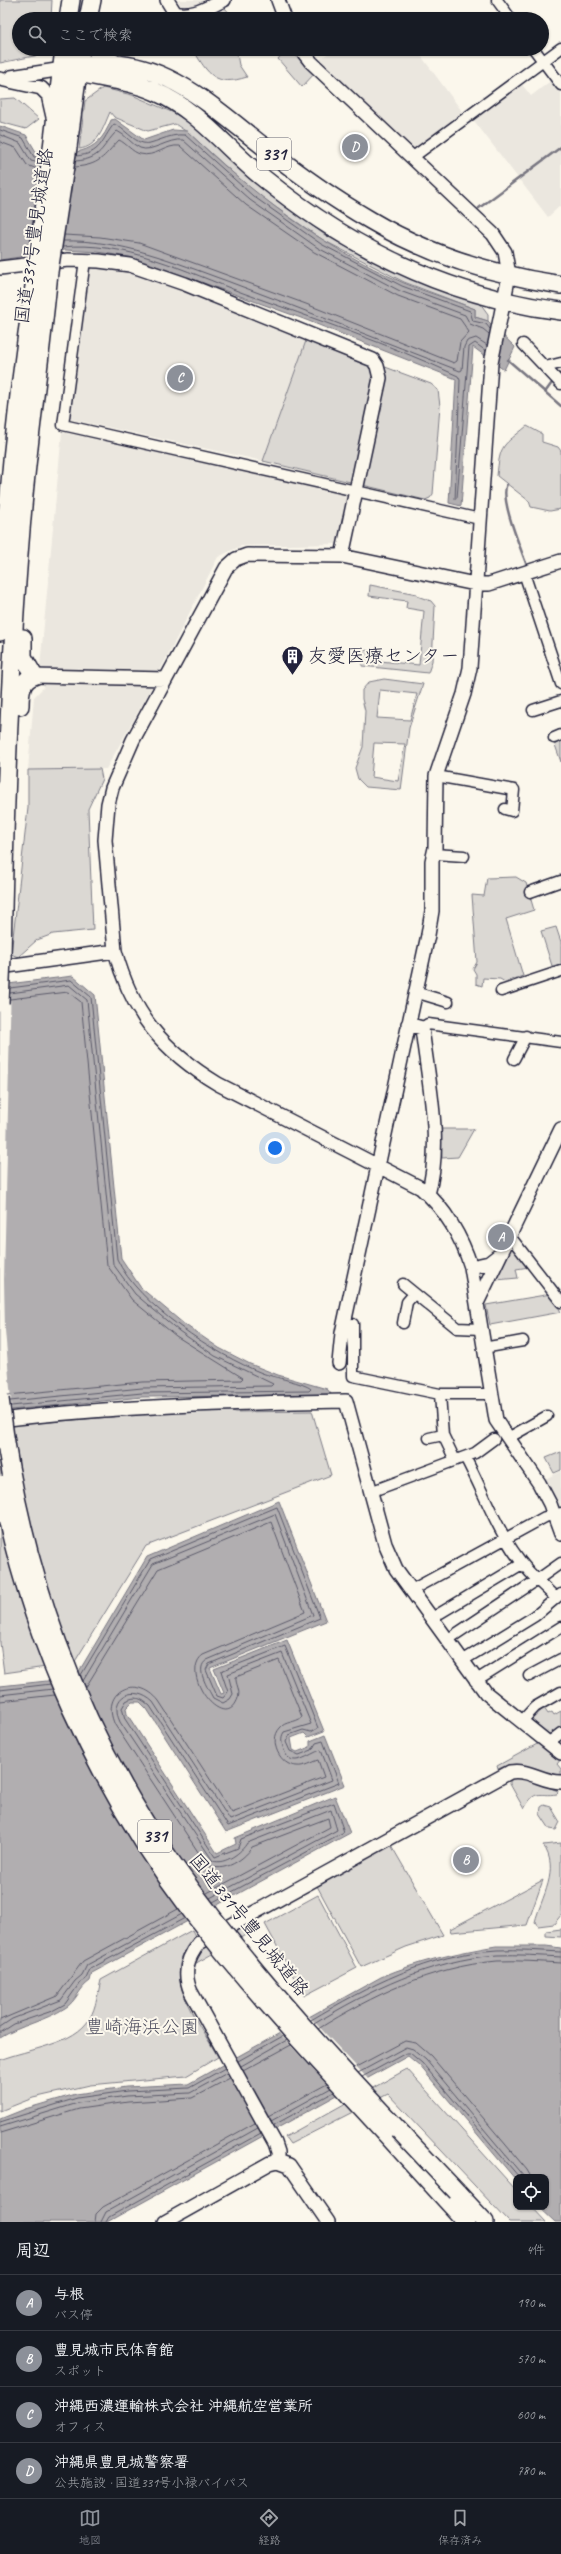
<!DOCTYPE html>
<html lang="ja">
<head>
<meta charset="utf-8">
<style>
  body { margin:0; font-family:Caveat,"Klee One",sans-serif; background:#242831; color:#f1f3f6 }
  .controls { position:absolute; right:12px; bottom:12px; display:grid; overflow:hidden; border-radius:8px; box-shadow:0 1px 3px #0004 }
  .controls button { width:36px; height:36px; display:grid; place-items:center; padding:0; border:0; border-bottom:1px solid #363941; background:#171b24; color:#f1f3f6; font:20px sans-serif }
  .you { position:absolute; left:275px; top:1148px; width:14px; height:14px; margin:-10px; border:3px solid #fff; border-radius:50%; background:#1a73e8; box-shadow:0 0 0 6px #1a73e833 }
  .badge { display:grid; place-items:center; width:26px; height:26px; border-radius:50%; background:#8c9099; color:#fff; font-size:13px; font-weight:700 }
  .pin { position:absolute; translate:-50% -50%; border:2px solid #fff; box-shadow:0 1px 4px #0006 }
  .list { margin:0; padding:0; list-style:none }
  h2 { display:flex; justify-content:space-between; align-items:center; height:52px; margin:0; padding:0 16px; font-size:17px }
  h2 small { font-size:13px; font-weight:400; color:#9ea1a6 }
  .list li { display:grid; grid-template-columns:26px 1fr auto; gap:12px; align-items:center; box-sizing:border-box; height:56px; padding:0 16px; border-top:1px solid #363941 }
  .list b { display:block; font-size:15px; white-space:nowrap }
  .list p { margin:0; font-size:13px; white-space:nowrap; color:#9ea1a6 }
  .list em { font-size:13px; font-style:normal; color:#9ea1a6 }
  .icon { flex:none; width:22px; height:22px; fill:none; stroke:currentColor; stroke-width:2; stroke-linecap:round; stroke-linejoin:round }
  .map { position:relative; flex:none; width:561px; height:2222px; overflow:hidden }
  .search { position:absolute; background:#171b24; box-shadow:0 1px 3px #0004; left:12px; right:12px; top:12px; height:44px; display:flex; align-items:center; gap:10px; box-sizing:border-box; padding:0 14px; border-radius:22px; color:#9ea1a6; font-size:15px }
  .sheet { height:276px; background:#171b24 }
  nav { display:flex; justify-content:space-around; align-items:center; box-sizing:border-box; height:56px; border-top:1px solid #363941; background:#171b24; font-size:11px; color:#9ea1a6 }
  nav a { display:grid; justify-items:center; gap:2px }
  nav .on { color:#8c9099 }
  .map>svg:first-child { display:block }
</style>
</head>
<body>
<div class="map">
<svg width="561" height="2222" viewBox="0 0 561 2222">
  <rect width="100%" height="100%" fill="#fbf7ec"/>
  <filter id="ink" filterUnits="userSpaceOnUse"><feTurbulence type="fractalNoise" baseFrequency=".025" numOctaves="2"/><feDisplacementMap in="SourceGraphic" scale="8" xChannelSelector="R" yChannelSelector="G"/><feConvolveMatrix kernelMatrix="1 2 1 2 8 2 1 2 1" color-interpolation-filters="sRGB"/></filter>
  <g filter="url(#ink)">
    <path fill="#ebe7df" d="M178 0H204L205 4 184 14Z
      M387 11 393 19H376Z
      M334 49H416L464 114 414 152 320 59Z
      M553 79 561 90V205L548 217 472 118 520 82 531 96Z
      M92 265 129 270 307 338 263 461 60 417 81 285Z
      M62 432 350 495 338 544 241 546 218 557 147 696 106 769 28 770 34 697 44 687 40 667Z
      M561 1471V1509L559 1510 545 1479Z"/>
    <path fill="#dbd8d3" stroke="#7e7d87" fill-rule="evenodd" d="M0 0H52L51 19H19V49H44L39 55 0 63Z
      M223 6 235 19H198Z
      M193 49H236L239 65 247 77C216 87 208 75 193 49Z
      M286 49H292L315 73 302 87 278 59Z
      M103 88 132 95 174 113 189 122 252 181 325 235 368 259 396 272 438 288 477 299 488 314V321L475 317V309L404 282 323 240 255 193 190 134 175 124 148 131 114 117 110 112C103 128 98 147 79 149L85 101Z
      M15 98 39 119 26 129 0 122V99Z
      M307 338 431 384 438 390 440 406 433 494 430 498 425 500 263 461Z
      M527 426 542 434V442L558 447 561 451V509L550 511 531 507 529 501 497 476C500 443 503 446 527 426Z
      M370 585 417 594V596L431 601 435 606 432 661 428 673 362 666 363 650 381 652 380 661 419 665 424 611 406 608 407 601 369 596Z
      M384 679 423 684 409 728 401 790 366 787 358 779 355 768 363 747 365 711 362 699V690L369 682ZM380 690 417 694 410 720 377 718ZM374 743 405 744 398 781 371 777Z
      M561 739V762L554 742Z
      M100 769 102 779 88 809 93 930 53 934 37 940 18 957 11 954 28 808V770Z
      M516 877 526 883 534 910 506 919 523 976 505 982 500 979 483 978 482 986 476 984V974L473 969 477 962 472 895 484 896 487 878Z
      M556 927 561 942V967L553 969 541 931Z
      M441 1129H474L458 1157 442 1158Z
      M512 1247 529 1267 516 1269 518 1278 496 1280Z
      M551 1294 561 1312 490 1325 486 1305Z
      M221 1408 236 1412 312 1411 331 1475 146 1546 74 1663 4 1673 0 1643V1426Z
      M561 1452V1470L554 1473 546 1458Z
      M544 1708 548 1714 552 1712 554 1715 561 1711V1731L550 1738 530 1721Z
      M539 1743 561 1759 557 1764 561 1769V1776C537 1779 529 1754 498 1769L497 1766Z
      M514 1778H525L558 1791 557 1794C537 1797 536 1788 524 1809L510 1784V1781Z
      M544 1805 551 1807 560 1822 556 1830 550 1829 540 1814 541 1807Z
      M561 1843V1915L554 1924 538 1926 535 1922C541 1898 561 1869 543 1845Z
      M391 1845 443 1935 406 1947 361 1967 317 1886Z
      M543 1880 527 1925 451 1932 450 1929Z
      M318 1895 357 1968 304 1996 265 1924Z
      M251 1920 256 1929 191 1966 200 1949Z
      M561 1929V1937L546 1936V1931Z
      M192 1930 195 1936C157 1975 198 2020 218 2057L186 2076 90 2085 33 2098 0 2111V2060C27 2049 75 2045 90 2018 96 2007 98 1993 101 1980Z
      M407 2069 516 2190V2207H532L546 2222H509L388 2094 290 2144 285 2137Z"/>
    <path fill="#b1aeb0" stroke="#787681" d="M115 119 144 140 173 130 187 131C251 193 322 247 404 283 428 293 452 300 475 309V317L488 321 515 347 504 370 473 347 461 506 449 503 456 379 301 318 134 258 98 252 65 250 0 260V126L26 135 38 155C72 152 97 158 111 120Z
      M73 976 95 995 121 1258 141 1288 184 1324 219 1348 250 1364 278 1375 327 1389 332 1395 142 1397 0 1411V985Z
      M279 1501 326 1621 210 1668 221 1694 224 1693 214 1669 287 1640 324 1731 308 1737 304 1733 291 1738 293 1750 297 1752 310 1747V1741L325 1735 345 1785 226 1832 147 1709 140 1702H132L126 1708 127 1714 217 1853 236 1844 235 1838 335 1796 350 1833 92 1973 90 1981C79 1988 76 2002 65 2008 45 2021 21 2025 0 2038V1686L75 1678 147 1557Z
      M496 1946H546L561 1948V2222H555L539 2207H546V2177H516V2180L419 2065 408 2056 107 2222H0V2119L25 2109 76 2094 126 2087 188 2084 381 1977C419 1961 455 1953 496 1946Z"/>
    <path fill="#fbf7ec" d="M11 981 4 1280 5 1330 12 1412 0 1413V983Z
      M308 2015 339 2048 369 2080 338 2097 278 2032Z"/>
    <g fill="none" stroke-linecap="round" stroke-linejoin="round">
      <path stroke="#5b5a6a" stroke-width="1" d="M0 130 23 138 34 157 41 158
        M0 135 20 143 31 161 40 163
        M0 142 16 148 27 165 40 170
        M76 156C102 154 101 140 114 124 124 128 133 141 143 143 152 146 168 133 185 135L253 196 321 244 402 286 470 311 473 321 486 324 490 329
        M76 161C102 159 101 147 117 131 126 135 131 144 140 148 152 153 168 138 183 140L250 200 318 248 400 291 465 315 470 324 483 329 489 334
        M64 235 100 237 139 243 306 304 454 363 457 361 460 342 469 332 460 319 398 296 314 252 246 205 180 146C166 144 155 158 140 154 132 152 126 143 119 140 103 157 100 165 75 167
        M63 241C121 239 174 262 227 281 305 310 382 341 460 371L462 370 464 347 467 341 476 338 487 345
        M62 247C124 240 187 272 243 293 315 319 389 344 458 376L460 380 455 500 457 498 469 347 475 343 486 351
        M10 988 71 980 91 997 117 1259C138 1305 216 1355 262 1373 272 1377 305 1383 311 1389L309 1391 142 1393 11 1406
        M8 1395 142 1382 241 1380 243 1378 176 1336 132 1300 107 1265 81 1002 68 992 10 999
        M10 1401 142 1388 271 1386 273 1384 215 1356 179 1331 135 1294 113 1264 87 1000 69 985 10 993
        M81 1675 150 1560 277 1507 320 1618 209 1664 206 1670 217 1696 223 1698 228 1692 221 1671 285 1646 318 1728 311 1732 303 1730 289 1735 286 1742 290 1751 299 1755 312 1750 316 1743 323 1741 339 1783 228 1826 150 1706C142 1699 136 1695 126 1701L122 1708 125 1719 215 1857 238 1848 241 1839 334 1803 344 1832 213 1902
        M83 1681 153 1564 275 1514 313 1615 207 1660C194 1668 208 1688 213 1698L223 1703 230 1699 233 1694 228 1674 282 1653 311 1724 284 1732C280 1738 282 1744 284 1750 291 1771 310 1753 321 1750L332 1780 230 1820 153 1702C134 1684 108 1696 120 1722L213 1861C225 1865 242 1852 247 1843L331 1810 337 1830 210 1898
        M86 1687 158 1569 271 1522 305 1612 203 1655C178 1673 225 1736 238 1698 241 1690 235 1684 236 1677L279 1660 302 1717C296 1723 285 1721 280 1728 268 1741 280 1766 297 1766 304 1767 311 1762 318 1760L324 1777 232 1813 159 1701C137 1673 99 1691 115 1725L204 1861C217 1877 244 1861 252 1847L328 1818 330 1827 207 1893
        M0 1690 51 1684
        M0 1695 53 1689
        M0 1701 55 1695
        M0 2020 57 1996 83 1961 178 1909
        M311 2020C368 1986 429 1954 497 1950 519 1949 540 1951 561 1952
        M314 2024C370 1990 431 1960 497 1955 519 1954 540 1956 561 1957
        M0 2027 12 2019 61 2000 75 1981 82 1975 87 1965 182 1914
        M318 2029C373 1995 431 1967 497 1961 518 1960 540 1962 561 1963
        M0 2033 14 2024 52 2011 65 2004 79 1984 86 1979 90 1969 185 1918
        M238 2061 283 2036
        M241 2066 287 2040
        M354 2068 405 2041 416 2043 431 2056 527 2170 531 2177
        M243 2071 291 2045
        M358 2073 406 2047 413 2049 426 2060 524 2177
        M362 2077 406 2053H410L422 2063 519 2177
        M268 2116 327 2084
        M271 2121 331 2088
        M0 2122 77 2098 127 2091 189 2088 225 2068
        M274 2125 334 2092
        M0 2127 78 2103 127 2096 190 2093 227 2073
        M0 2133 79 2109 128 2102 192 2098 230 2078
        M95 2222 96 2214 103 2207 255 2123
        M101 2222 106 2212 258 2128
        M106 2222 109 2217 261 2133"/>
      <path stroke="#787681" stroke-width="2.5" d="M479 208 561 147
        M508 360 561 406
        M557 376 561 373
        M546 391 554 380
        M507 484C499 498 521 549 527 566"/>
      <defs>
        <path id="minor" d="M497 0 511 19
          M534 49 561 85
          M413 157 561 48
          M85 260 63 425 480 519
          M523 344 561 384
          M545 367 561 363
          M524 573 561 684
          M533 710 561 701
          M554 738 561 735
          M436 776 514 790 512 811 505 809
          M434 854 464 856
          M530 892 561 881
          M501 991 561 971
          M415 992 448 1002
          M422 1028 428 1024 561 1042
          M514 1059 526 1036
          M509 1235 561 1302
          M403 1284 457 1328 481 1329
          M403 1323 407 1302 414 1294
          M353 1324V1376L440 1394H490
          M483 1348 523 1341
          M440 1394 443 1435 455 1460
          M429 1438 443 1435
          M508 1438 547 1416
          M370 1492 475 1453 494 1439
          M412 1593 417 1587 545 1517 561 1513
          M556 1598 537 1580 561 1563
          M432 1618 522 1564
          M447 1640 537 1580C500 1543 489 1502 465 1457
          M462 1661 535 1616 561 1594
          M529 1676 561 1659
          M475 1681 561 1627
          M521 1722 535 1707 561 1692
          M548 1743 561 1733"/>
        <path id="tertiary" d="M167 0 175 13C193 18 208 7 224 0
          M278 0 285 19
          M301 49 311 62 493 234 505 252 509 275 491 363 470 668 464 694 436 776 435 848 432 861V911L428 935 342 1333 339 1363
          M11 77 63 69
          M0 79 41 88 48 95 53 117
          M0 268 68 260 99 261 130 265 185 284 373 360 377 366 380 378 342 556
          M561 561 489 584H475L342 556 247 555 236 559 226 568 133 740 112 788 108 804 105 840 115 951C132 1014 163 1051 218 1084L421 1188C445 1208 462 1238 471 1267L496 1420 539 1483 550 1504 561 1534
          M34 676 166 679
          M0 967 115 951
          M408 1024 422 1028C428 1081 443 1142 428 1194
          M471 1267 489 1263 498 1256
          M478 1301 561 1129
          M0 1420C115 1406 230 1403 346 1401L385 1544 396 1569 486 1693 561 1753
          M278 2161V2152L275 2143 191 1992C183 1974 186 1959 199 1943L510 1772C530 1769 542 1782 561 1782
          M165 2222 270 2163 278 2161 289 2165 328 2222"/>
        <path id="trunk" d="M68 19 71 0
          M88 19 92 0
          M96 49 99 54 116 64
          M75 66C156 51 205 101 263 146 297 173 332 198 370 220 427 254 495 275 561 285
          M63 69C93 78 127 79 156 92 198 110 227 149 262 177 348 247 449 297 561 311
          M68 147 81 49
          M52 148 64 49
          M0 632C5 512 17 392 36 273
          M20 706C20 693 21 680 34 676L23 657V638
          M2 957C5 803 10 649 24 495 31 421 42 347 49 272
          M384 2132 466 2222
          M457 2192 485 2222"/>
      </defs>
      <use href="#minor" stroke="#22223b" stroke-width="13"/>
      <use href="#tertiary" stroke="#22223b" stroke-width="16"/>
      <use href="#trunk" stroke="#22223b" stroke-width="20"/>
      <use href="#minor" stroke="#fbf7ec" stroke-width="10"/>
      <use href="#tertiary" stroke="#fbf7ec" stroke-width="13"/>
      <use href="#trunk" stroke="#fbf7ec" stroke-width="17"/>
      <defs>
        <path id="trunk-bridge" d="M49 272 68 147
          M36 273 52 148
          M0 1003 2 957
          M0 1399C19 1564 77 1729 174 1865 257 1983 358 2087 457 2192
          M0 1484C29 1638 97 1787 192 1912 251 1990 318 2060 384 2132"/>
      </defs>
      <use href="#trunk-bridge" stroke="#22223b" stroke-width="20" stroke-linecap="butt"/>
      <use href="#trunk-bridge" stroke="#fbf7ec" stroke-width="17"/>
    </g>
  </g>
  <defs>
    <symbol id="building-pin" viewBox="-11 -11 22 30"><path d="M0 17L-7.5 6A9.5 9.5 0 1 1 7.5 6Z" fill="#22223b" stroke="#fbf7ec"/><path d="M-4-6H4V6H1V3H-1V6H-4ZM-2.5-4.3h1.7v1.8h-1.7ZM.8-4.3h1.7v1.8H.8ZM-2.5-1h1.7V.8h-1.7ZM.8-1h1.7V.8H.8Z" fill="#fff"/></symbol>
  </defs>
  <g fill-rule="evenodd">
    <use href="#building-pin" x="280" y="644" width="25" height="34"/>
  </g>
  <g text-anchor="middle" dominant-baseline="central" stroke-width="4" stroke-linejoin="round" paint-order="stroke">
    <g fill="#fbf7ec" stroke="#636270" stroke-width="1">
      <rect x="257" y="138" width="34" height="32" rx="3"/>
      <rect x="138" y="1820" width="34" height="32" rx="3"/>
    </g>
    <g font-size="18" font-weight="bold" fill="#22223b">
      <text x="274" y="154">331</text>
      <text x="155" y="1836">331</text>
    </g>
    <g font-size="19" fill="#22223b" stroke="#fbf7ec">
      <text transform="translate(34 236) rotate(-82)">国道331号豊見城道路</text>
      <text transform="translate(249 1925) rotate(51)">国道331号豊見城道路</text>
    </g>
    <g font-size="19" fill="#22223b" stroke="#fbf7ec" text-anchor="start">
      <text x="308" y="656">友愛医療センター</text>
    </g>
    <g font-size="19" fill="#505061" stroke="#fbf7ec">
      <text x="142" y="2027">豊崎海浜公園</text>
    </g>
  </g>
</svg>
<div class="controls">
<button><svg class="icon" aria-label="locate" viewBox="0 0 24 24"><circle cx="12" cy="12" r="6"/><path d="M12 2v4M12 18v4M2 12h4M18 12h4"/></svg></button>
</div>
<div class="you"></div>
<div class="pin badge" style="left:501px;top:1237px">A</div>
<div class="pin badge" style="left:466px;top:1860px">B</div>
<div class="pin badge" style="left:180px;top:378px">C</div>
<div class="pin badge" style="left:355px;top:147px">D</div>
<div class="search"><svg class="icon" aria-label="search" viewBox="0 0 24 24"><circle cx="10" cy="10" r="6"/><path d="M15 15l6 6"/></svg>ここで検索</div>
</div>
<section class="sheet">
<h2>周辺<small>4件</small></h2>
<ul class="list">
<li><span class="badge">A</span><div><b>与根</b><p>バス停</p></div><em>190 m</em></li>
<li><span class="badge">B</span><div><b>豊見城市民体育館</b><p>スポット</p></div><em>570 m</em></li>
<li><span class="badge">C</span><div><b>沖縄西濃運輸株式会社 沖縄航空営業所</b><p>オフィス</p></div><em>600 m</em></li>
<li><span class="badge">D</span><div><b>沖縄県豊見城警察署</b><p>公共施設 · 国道331号小禄バイパス</p></div><em>780 m</em></li>
</ul>
</section>
<nav>
<a class="on"><svg class="icon" aria-label="map" viewBox="0 0 24 24"><path d="M3 6l6-2 6 2 6-2v14l-6 2-6-2-6 2zM9 4v14M15 6v14"/></svg>地図</a>
<a><svg class="icon" aria-label="directions" viewBox="0 0 24 24"><path d="M12 3l9 9-9 9-9-9zM9 14v-3h6M13 9l2 2-2 2"/></svg>経路</a>
<a><svg class="icon" aria-label="saved" viewBox="0 0 24 24"><path d="M7 4h10v16l-5-4-5 4z"/></svg>保存済み</a>
</nav>
</body>
</html>
